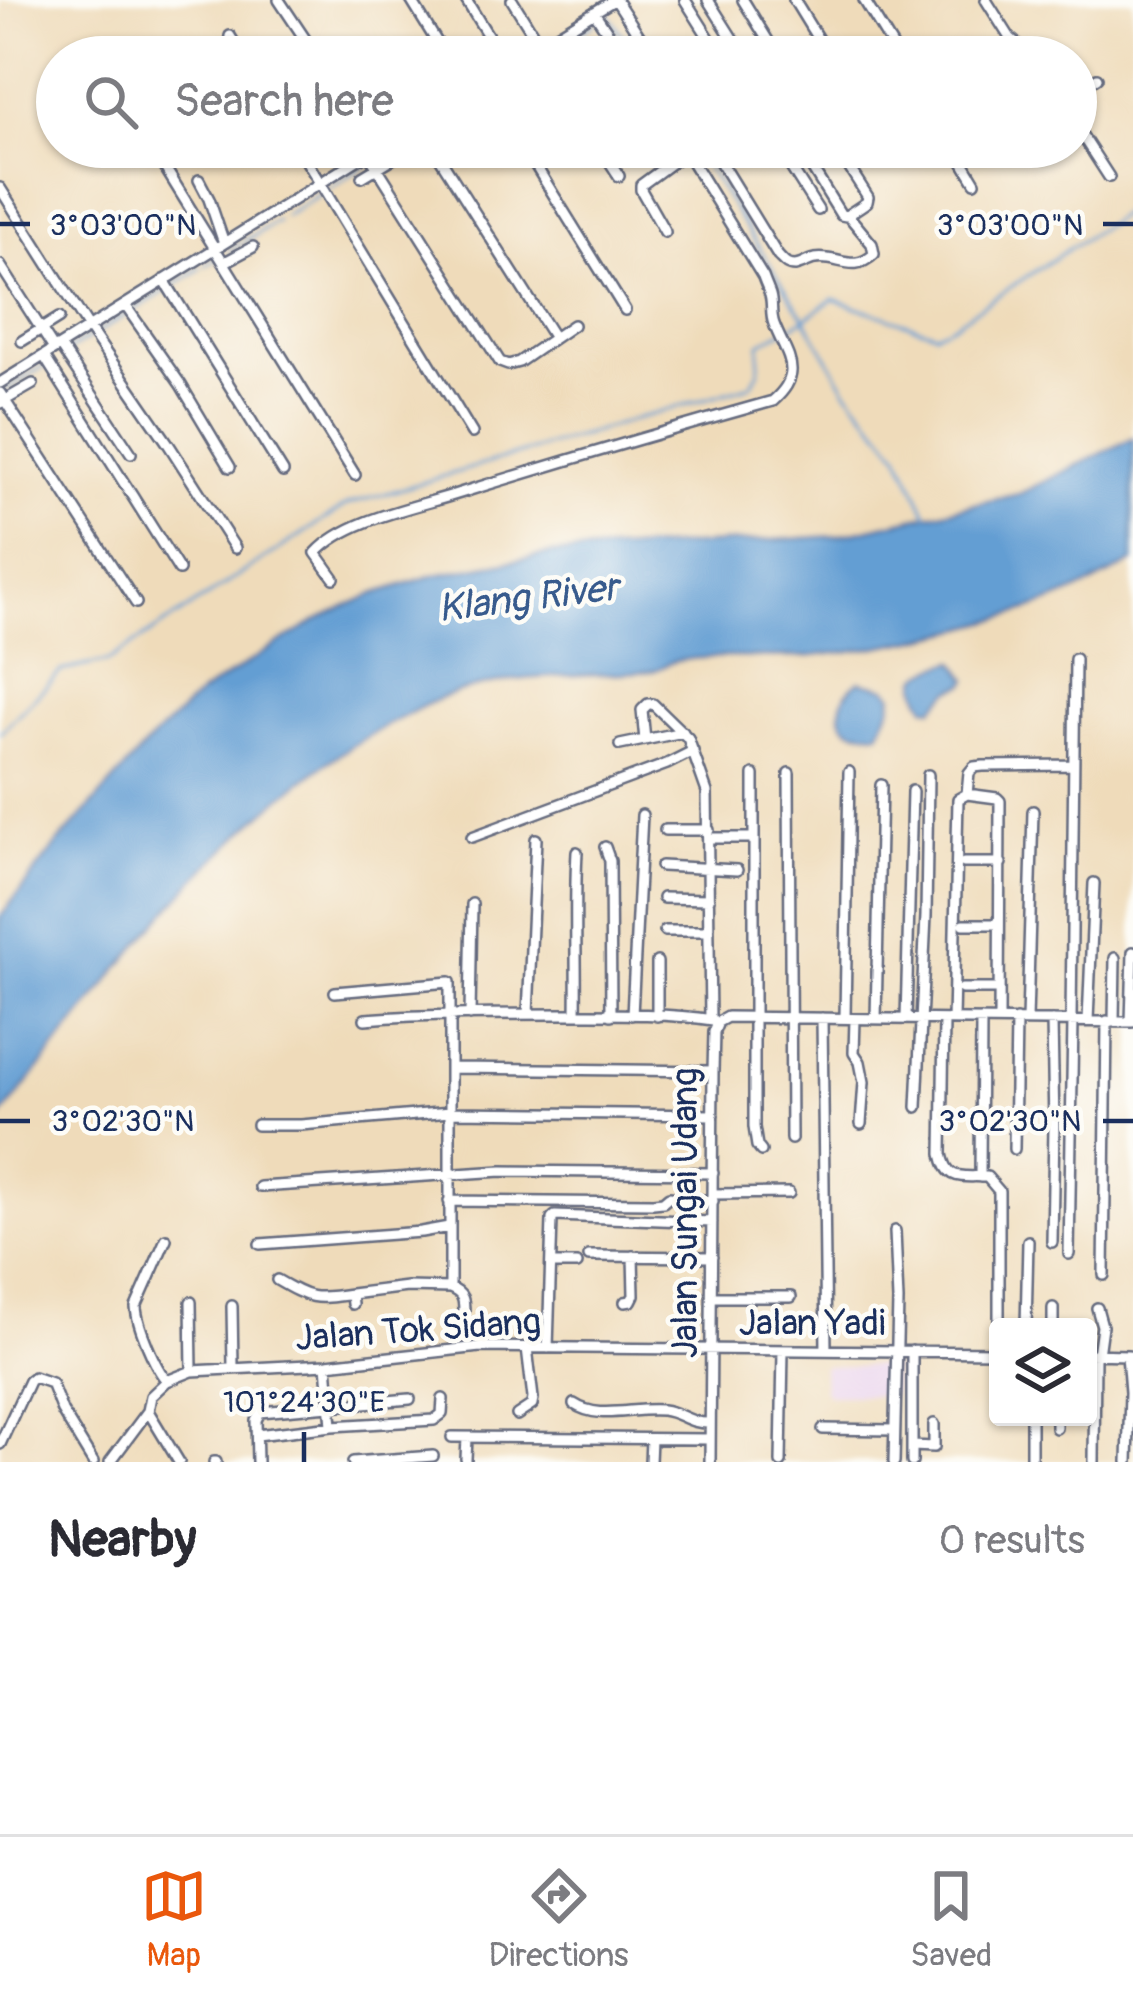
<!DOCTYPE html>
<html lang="en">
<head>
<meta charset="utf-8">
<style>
  body { margin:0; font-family:Pangolin,sans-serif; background:#f7f7f7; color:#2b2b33 }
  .controls { position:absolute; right:36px; bottom:36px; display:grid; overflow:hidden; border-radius:12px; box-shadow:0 3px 9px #0004 }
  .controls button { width:108px; height:108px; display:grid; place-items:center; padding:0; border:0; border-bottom:3px solid #e1e1e2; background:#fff; color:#2b2b33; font:60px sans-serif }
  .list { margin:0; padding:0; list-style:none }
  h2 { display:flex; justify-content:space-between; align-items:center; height:156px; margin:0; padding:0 48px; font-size:51px }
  h2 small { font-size:39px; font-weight:400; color:#7c7c81 }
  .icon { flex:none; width:66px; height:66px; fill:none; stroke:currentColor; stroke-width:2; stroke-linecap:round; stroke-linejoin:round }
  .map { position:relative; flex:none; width:1133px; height:1462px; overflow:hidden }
  .search { position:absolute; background:#fff; box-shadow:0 3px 9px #0004; left:36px; right:36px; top:36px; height:132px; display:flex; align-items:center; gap:30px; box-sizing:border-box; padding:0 42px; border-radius:66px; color:#7c7c81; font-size:45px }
  .sheet { height:372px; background:#fff }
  nav { display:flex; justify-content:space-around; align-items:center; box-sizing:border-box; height:168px; border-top:3px solid #e1e1e2; background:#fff; font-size:33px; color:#7c7c81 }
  nav a { display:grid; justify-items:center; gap:6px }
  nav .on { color:#ea580c }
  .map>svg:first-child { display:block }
</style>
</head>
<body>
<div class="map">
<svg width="1133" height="1462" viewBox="0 0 1133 1462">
  <rect width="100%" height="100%" fill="#fdfcf7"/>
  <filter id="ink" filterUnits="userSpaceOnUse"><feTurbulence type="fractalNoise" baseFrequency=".00833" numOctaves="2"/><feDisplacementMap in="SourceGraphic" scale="24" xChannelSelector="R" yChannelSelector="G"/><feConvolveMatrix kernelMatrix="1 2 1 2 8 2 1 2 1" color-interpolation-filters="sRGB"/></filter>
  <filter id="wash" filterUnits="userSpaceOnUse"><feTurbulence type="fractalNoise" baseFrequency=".004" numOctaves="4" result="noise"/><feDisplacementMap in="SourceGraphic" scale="48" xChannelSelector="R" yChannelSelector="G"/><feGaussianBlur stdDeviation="2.7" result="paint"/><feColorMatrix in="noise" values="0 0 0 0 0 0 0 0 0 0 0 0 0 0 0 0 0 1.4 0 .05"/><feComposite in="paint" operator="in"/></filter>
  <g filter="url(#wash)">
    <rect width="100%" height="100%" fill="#efdbba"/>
    <path fill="#e9d1ed" d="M823 1366H893V1395H828L824 1390Z"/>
    <path fill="#639ed3" stroke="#3f6698" stroke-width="3" d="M1133 438V562C1101 579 1069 597 1034 608 963 631 886 648 812 656 769 660 718 653 676 661 666 663 661 670 651 671 582 677 511 672 444 697 427 703 411 713 395 721 228 807 116 975 0 1118V917L58 843 148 743 200 694 279 643 329 614 374 594 431 576 550 554 836 536 1019 494Z
      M955 661 968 679 966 684 951 690 933 708 926 707C905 674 923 672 955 661Z
      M859 681 887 688 893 695 891 707 879 733C871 732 854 732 848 727 832 714 846 689 859 681Z"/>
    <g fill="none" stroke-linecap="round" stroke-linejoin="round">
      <path stroke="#639ed3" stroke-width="3" d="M607 12 636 57
        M541 57 595 23
        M694 147 805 319 846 389 899 454 927 514
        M380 157 396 147
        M328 189 368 164
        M285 216 320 194
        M229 251 277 221
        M206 265 219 257
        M172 286 201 268
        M96 333 165 291
        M67 351 90 337
        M5 390 44 366
        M0 733 61 671 108 661 347 505 751 385 759 371 760 343 805 319 833 299 935 333 951 326 1133 207"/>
    </g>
  </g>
  <g filter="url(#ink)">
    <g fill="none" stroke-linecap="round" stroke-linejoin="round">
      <defs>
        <path id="minor" d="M279 0 317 57
          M411 0 446 57
          M466 0 501 57
          M512 0 540 45
          M616 0 653 57
          M685 0 721 57
          M708 0 744 57
          M743 0 778 57
          M794 0 829 57
          M864 0 899 57
          M986 0 1010 38 1032 57
          M594 12 624 57
          M230 36 243 57
          M590 56 594 57
          M521 57 614 0
          M602 57 619 48
          M1076 91 1097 78
          M1076 126 1109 177
          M298 147 472 433
          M433 147 554 338
          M524 147 625 310
          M600 147 619 176
          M643 147 650 159
          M711 147 778 256C784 262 786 266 795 266 802 265 808 260 815 259 838 255 853 274 874 254L872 244 848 215
          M778 147 818 210
          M799 147 841 215 846 216 867 202 868 197 836 147
          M954 147 975 182
          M368 153 500 362 508 365 519 362 573 325
          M159 158 355 475
          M362 177 412 147
          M199 180 209 199 224 243
          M0 188 92 333 167 442 235 548
          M665 232 641 190V185L686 152
          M225 262 253 247
          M0 265 54 349
          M164 280 283 472
          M125 305 181 385 230 467
          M22 341 59 318
          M60 346 131 453
          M44 356 179 570
          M0 383 378 147
          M0 393 136 603
          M0 403 33 384
          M334 578 316 553C347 519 417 507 460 493 564 461 669 430 773 401 806 372 786 356 774 324 770 314 773 305 770 295 768 289 765 283 763 277L683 147
          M645 740 642 710 648 704H653L688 738 707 792 710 1019
          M620 745 683 732
          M789 773 791 1139
          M754 775V1127L757 1146 761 1151
          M665 830H709
          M472 837 667 764 693 751
          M709 838H753
          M605 847 610 861 611 1015
          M964 863H1001
          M661 866 737 870
          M663 898 709 899
          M964 924H999
          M665 931H709
          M962 989H998
          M335 992 450 982V1288C465 1294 464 1301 464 1316
          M528 1014 536 839
          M576 1014C577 960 574 906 577 852
          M470 1015 472 904
          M632 1015 642 815
          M657 1016V962
          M822 1018 826 1350
          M845 1018 849 772
          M365 1019C431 1014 497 1014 563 1014 612 1014 664 1013 713 1020
          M855 1019 854 1053 860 1062 864 1082 861 1124
          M876 1019 881 785
          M906 1019 912 791
          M944 1020 942 1154C948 1183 962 1175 987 1177L999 1191V1327
          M953 1020 958 799 967 794
          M999 1020 1000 801 997 798 967 794 969 773 974 767 983 766 1073 765
          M1027 1020 1033 811
          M1052 1021 1054 1126 1052 1242
          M1071 1021 1075 659
          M1088 1021 1094 883
          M1114 1021 1115 958
          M1131 1022 1133 952
          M451 1068 713 1071
          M917 1107 926 916 928 775
          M257 1125H301L450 1112 713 1115
          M1014 1149 1016 1020
          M980 1177 981 1020
          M260 1187 502 1171 713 1173
          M713 1194 789 1193
          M449 1201 653 1203 663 1202 669 1197 713 1201
          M166 1239 136 1307C137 1325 155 1368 167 1381
          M260 1244 421 1232 449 1227
          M1069 1254 1073 1021
          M589 1256 712 1257
          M553 1264H577
          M1104 1275 1107 1021
          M277 1280C310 1299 313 1300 351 1294
          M713 1297H791
          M191 1302 192 1371
          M625 1302 631 1301 634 1295 633 1256
          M352 1304 351 1294 407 1287 450 1288
          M232 1306 233 1367
          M1097 1308 1102 1326 1098 1355
          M1026 1327 1028 1241
          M1053 1327V1308
          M548 1348 552 1219 555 1216 712 1222
          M912 1351V1462
          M1088 1354 1128 1355
          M1127 1355 1130 1392 1128 1462
          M327 1364 332 1426
          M574 1404C599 1421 633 1407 662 1410 681 1412 688 1424 710 1423
          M148 1411 179 1462
          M517 1415 532 1405 533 1398 527 1348
          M1056 1428V1417
          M823 1429 894 1430
          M257 1435 332 1426 434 1420 442 1414 443 1399
          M452 1437 710 1439
          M0 1444 29 1381 34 1377 51 1383 62 1411 93 1462
          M912 1446 934 1447V1424
          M466 1459 467 1438
          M110 1462 148 1411 151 1396 167 1381 192 1371 327 1364 480 1347 998 1352
          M214 1462H216
          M257 1462 256 1420 260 1412 410 1399
          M353 1462 433 1456
          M650 1462 651 1439
          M710 1462 713 1071 714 1032 718 1022 727 1017 1133 1022
          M781 1462 783 1350
          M894 1462 898 1301 895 1231
          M1031 1462V1417
          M1094 1462 1095 1355"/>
      </defs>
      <use href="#minor" stroke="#656b7e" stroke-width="14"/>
      <use href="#minor" stroke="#fff" stroke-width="9"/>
    </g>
  </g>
  <path fill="none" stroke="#1b2f5e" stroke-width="4.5" d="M0 224H30M1103 224H1133M0 1121H30M1103 1121H1133M304 1432V1462"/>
  <g text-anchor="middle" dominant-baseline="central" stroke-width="9" stroke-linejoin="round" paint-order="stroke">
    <g font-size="36" fill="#1b2f5e" stroke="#fdfcf7">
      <text transform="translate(685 1213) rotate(-90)">Jalan Sungai Udang</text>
      <text x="812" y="1323">Jalan Yadi</text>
      <text transform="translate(418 1330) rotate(-4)">Jalan Tok Sidang</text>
    </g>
    <g font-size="39" font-style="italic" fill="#385b8d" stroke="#fdfcf7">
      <text transform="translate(528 598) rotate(-7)">Klang River</text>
    </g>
  </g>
  <g font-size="30" text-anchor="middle" fill="#1b2f5e" stroke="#fdfcf7" stroke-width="9" stroke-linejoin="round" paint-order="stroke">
    <text x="123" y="235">3°03'00"N</text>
    <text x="1010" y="235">3°03'00"N</text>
    <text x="123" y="1131">3°02'30"N</text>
    <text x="1010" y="1131">3°02'30"N</text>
    <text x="304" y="1412">101°24'30"E</text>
  </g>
</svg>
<div class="controls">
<button><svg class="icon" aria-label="layers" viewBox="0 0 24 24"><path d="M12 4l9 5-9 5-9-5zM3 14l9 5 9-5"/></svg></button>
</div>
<div class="search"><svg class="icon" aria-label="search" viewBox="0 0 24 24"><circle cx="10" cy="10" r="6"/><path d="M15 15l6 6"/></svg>Search here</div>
</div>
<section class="sheet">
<h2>Nearby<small>0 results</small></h2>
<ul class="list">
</ul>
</section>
<nav>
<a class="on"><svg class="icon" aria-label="map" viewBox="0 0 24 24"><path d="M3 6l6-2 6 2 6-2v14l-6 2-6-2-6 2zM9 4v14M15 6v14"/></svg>Map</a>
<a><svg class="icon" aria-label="directions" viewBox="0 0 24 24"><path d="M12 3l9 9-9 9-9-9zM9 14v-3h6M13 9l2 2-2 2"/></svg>Directions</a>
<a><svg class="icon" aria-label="saved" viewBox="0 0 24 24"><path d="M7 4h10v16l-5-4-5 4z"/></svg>Saved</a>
</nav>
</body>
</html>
